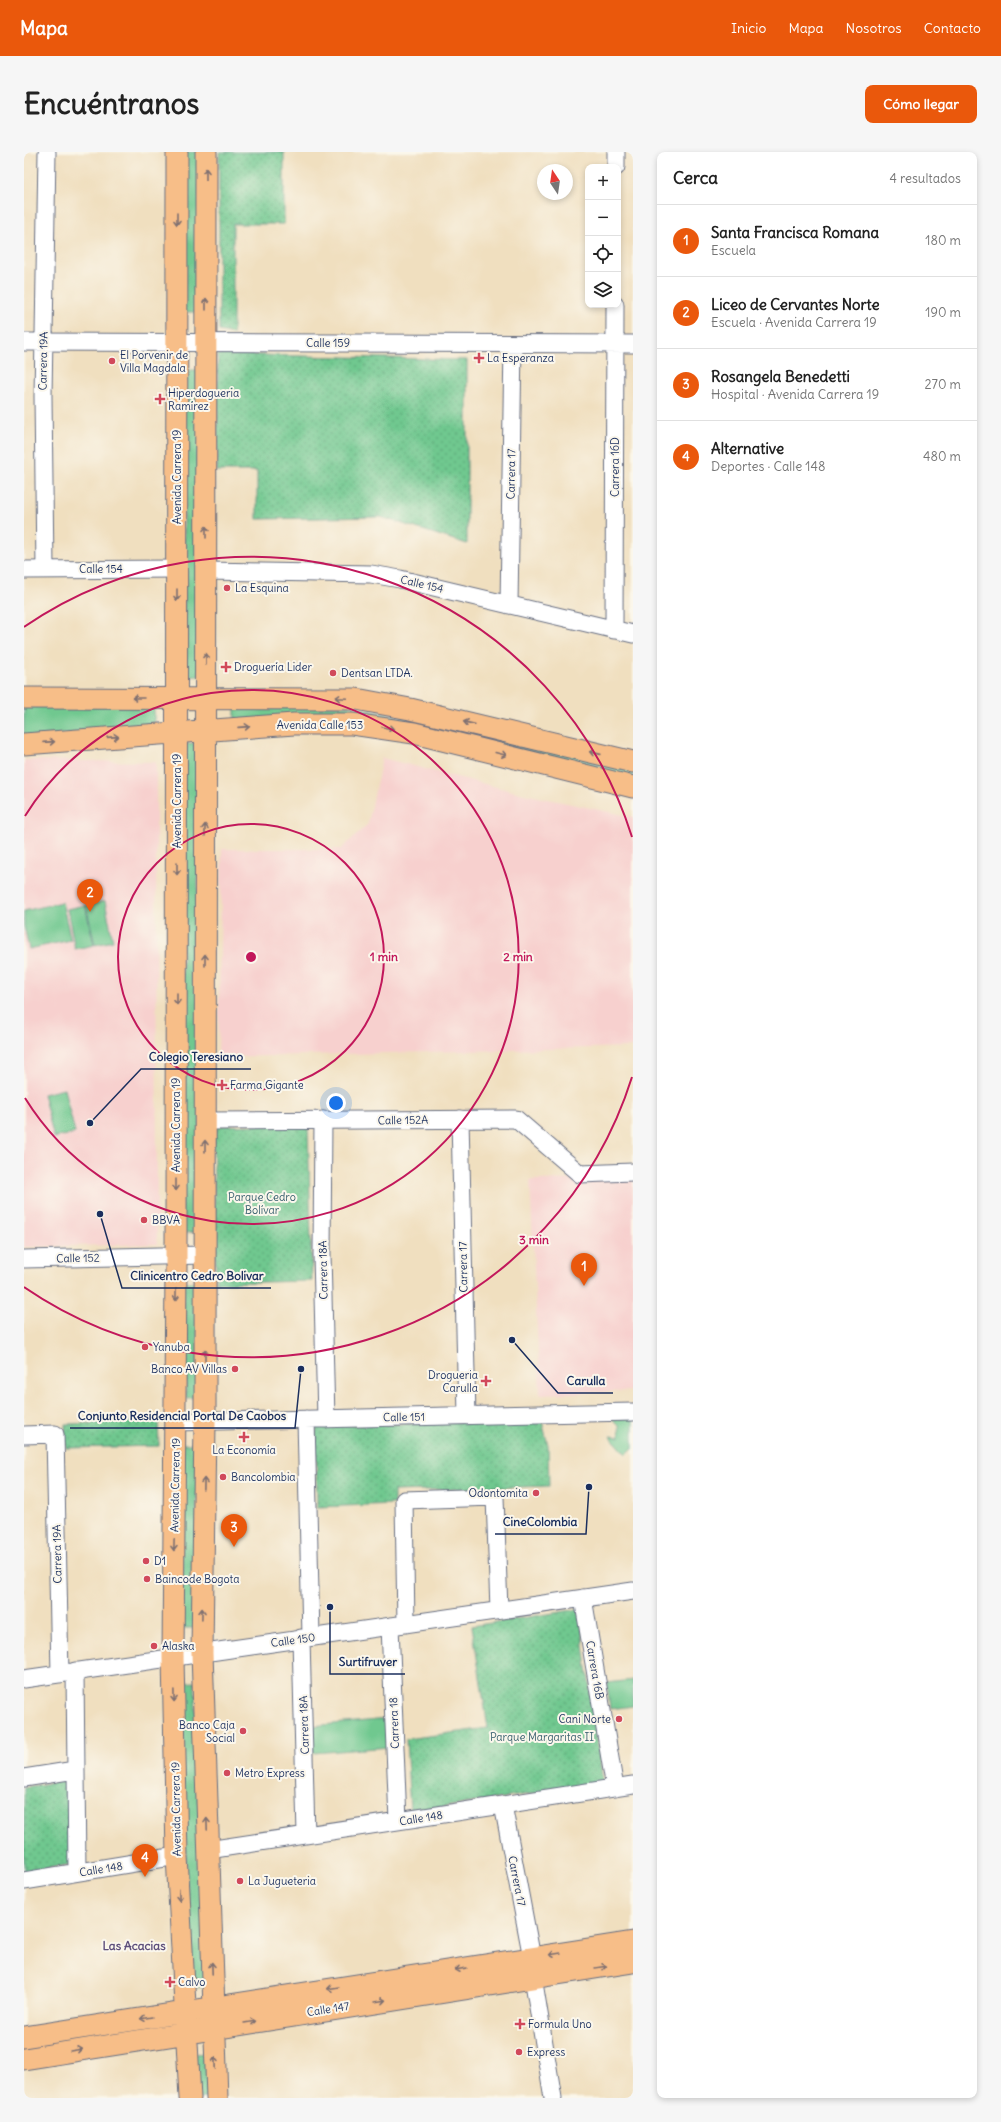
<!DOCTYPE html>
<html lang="es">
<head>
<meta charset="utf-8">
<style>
  body { margin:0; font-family:Delius,sans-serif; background:#f6f6f6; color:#222 }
  .controls { position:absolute; right:12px; top:12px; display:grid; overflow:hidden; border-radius:8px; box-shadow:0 2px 6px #0003 }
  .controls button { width:36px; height:36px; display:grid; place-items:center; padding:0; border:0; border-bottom:1px solid #e0e0e0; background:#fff; color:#222; font:20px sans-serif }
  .compass { position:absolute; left:513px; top:12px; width:36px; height:36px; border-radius:50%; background:#fff; box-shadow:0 2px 6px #0003; rotate:347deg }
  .you { position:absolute; left:312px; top:951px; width:14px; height:14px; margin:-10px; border:3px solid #fff; border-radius:50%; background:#1a73e8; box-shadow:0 0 0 6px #1a73e833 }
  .badge { display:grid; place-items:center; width:26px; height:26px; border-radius:50%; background:#ea580c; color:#fff; font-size:13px; font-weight:700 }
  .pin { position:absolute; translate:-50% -33px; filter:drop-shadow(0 1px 2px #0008) }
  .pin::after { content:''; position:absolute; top:21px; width:14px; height:12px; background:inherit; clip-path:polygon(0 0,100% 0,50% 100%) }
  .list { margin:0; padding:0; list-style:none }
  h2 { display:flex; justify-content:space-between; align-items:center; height:52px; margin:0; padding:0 16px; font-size:17px }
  h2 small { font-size:13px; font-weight:400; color:#767676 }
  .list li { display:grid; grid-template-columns:26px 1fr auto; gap:12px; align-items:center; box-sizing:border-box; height:72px; padding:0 16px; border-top:1px solid #e0e0e0 }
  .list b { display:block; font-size:15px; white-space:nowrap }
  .list p { margin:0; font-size:13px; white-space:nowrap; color:#767676 }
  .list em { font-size:13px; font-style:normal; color:#767676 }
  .icon { flex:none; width:22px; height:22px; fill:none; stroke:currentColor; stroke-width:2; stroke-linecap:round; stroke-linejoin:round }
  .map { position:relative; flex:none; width:609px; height:1946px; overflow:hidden; border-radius:8px }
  header { display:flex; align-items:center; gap:24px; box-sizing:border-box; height:56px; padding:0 20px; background:#ea580c; color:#fff }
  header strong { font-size:19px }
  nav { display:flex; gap:22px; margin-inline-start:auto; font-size:14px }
  .intro { display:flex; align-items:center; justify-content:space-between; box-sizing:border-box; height:96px; padding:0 24px }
  h1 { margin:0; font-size:28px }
  .button { padding:10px 18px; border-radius:8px; background:#ea580c; color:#fff; font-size:14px; font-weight:700 }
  main { display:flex; gap:24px; padding:0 24px }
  aside { flex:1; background:#fff; border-radius:8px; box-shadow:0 2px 6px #0003 }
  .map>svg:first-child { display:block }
</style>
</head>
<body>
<header>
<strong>Mapa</strong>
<nav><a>Inicio</a><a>Mapa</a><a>Nosotros</a><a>Contacto</a></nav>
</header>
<div class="intro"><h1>Encuéntranos</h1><a class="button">Cómo llegar</a></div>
<main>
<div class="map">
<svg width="609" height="1946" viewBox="0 0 609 1946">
  <defs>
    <pattern id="park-dots" width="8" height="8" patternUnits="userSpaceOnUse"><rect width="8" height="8" fill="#70c88f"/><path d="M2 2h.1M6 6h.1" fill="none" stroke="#5ba378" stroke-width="1.8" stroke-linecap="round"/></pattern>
  </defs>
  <rect width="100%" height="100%" fill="#fbf7ec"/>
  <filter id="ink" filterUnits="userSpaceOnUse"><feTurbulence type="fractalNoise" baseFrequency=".025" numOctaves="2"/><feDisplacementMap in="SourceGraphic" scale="8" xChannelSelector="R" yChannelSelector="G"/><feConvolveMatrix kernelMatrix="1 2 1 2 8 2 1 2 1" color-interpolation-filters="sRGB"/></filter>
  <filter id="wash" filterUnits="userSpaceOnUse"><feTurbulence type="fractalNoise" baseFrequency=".012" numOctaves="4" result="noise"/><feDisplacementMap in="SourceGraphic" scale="16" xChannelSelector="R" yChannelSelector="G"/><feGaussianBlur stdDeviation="0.9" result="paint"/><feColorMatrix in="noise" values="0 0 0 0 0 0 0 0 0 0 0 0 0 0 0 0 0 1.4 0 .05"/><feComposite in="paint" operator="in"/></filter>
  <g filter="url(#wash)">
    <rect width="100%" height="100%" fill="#f0dfbf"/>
    <path fill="#f7d0ce" d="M358 606 500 642 609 665V895L194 905 198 697H317L344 672Z
      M0 608 132 610 133 1092 0 1095Z
      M609 1027V1239L516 1242 506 1028Z"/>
    <path fill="#70c88f" stroke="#467c76" d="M160 0H176V160H159Z
      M160 218H177L175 524 160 525Z
      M0 552H130V575L0 585Z
      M211 554H326L609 615V630L398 576 211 567Z
      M171 591 173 630 177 1080 158 1081 159 592Z
      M81 749 89 789 71 793 62 753Z
      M38 750 47 788 5 797 0 774V759Z
      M61 753 70 793 51 797 43 757Z
      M40 937 51 981 30 986 19 942Z
      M172 1130 175 1245 162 1246 159 1131Z
      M587 1266H609V1296L602 1302 586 1284 596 1285 595 1274Z
      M155 1292H173L172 1476H154Z
      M609 1528V1554L586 1557 583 1531Z
      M171 1530 182 1835 168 1836 154 1531Z
      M364 1567 366 1595 289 1601 288 1574Z
      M183 1901 187 1946H172L169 1902Z"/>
    <path fill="url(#park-dots)" stroke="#467c76" d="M195 0H260V72H209V182L195 179Z
      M194 202 443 208V392L357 365 233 367V319H193Z
      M284 972 288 1129 192 1131 189 974Z
      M134 1269 135 1294 42 1296 41 1272Z
      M518 1269 524 1293 525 1334 370 1339V1352L293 1355 292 1274Z
      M555 1457 579 1631 386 1660 382 1587 464 1576 448 1474Z
      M47 1628 48 1712 0 1720V1635Z"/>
  </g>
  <g filter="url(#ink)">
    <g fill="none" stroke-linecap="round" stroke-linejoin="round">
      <defs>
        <path id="minor" d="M592 15V0
          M0 190 609 192
          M0 418 153 417
          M21 418 19 244 23 0
          M182 419 347 422 376 427 609 482
          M485 453 489 192
          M590 478 591 153
          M436 967 443 1264
          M299 968 298 1102 302 1267
          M181 969 492 967 556 1022 609 1020
          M0 1107 181 1103
          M282 1267 287 1485
          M151 1270 609 1260
          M0 1283 31 1282 36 1522
          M559 1446 591 1636
          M382 1472 380 1348 471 1345 475 1458
          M366 1474 374 1669
          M277 1486 282 1683
          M51 1519 53 1720
          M0 1527 609 1439
          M0 1626 51 1618
          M479 1653 508 1806
          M184 1698 609 1633
          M0 1729 153 1704
          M509 1825 529 1946"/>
        <path id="major" d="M153 0 152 1116 149 1505 153 1704 166 1946
          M182 0 181 1270 178 1501 193 1946
          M0 546 332 547 386 557 609 610
          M0 592 270 572H328L390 581 609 635
          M0 1885 609 1790
          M0 1907 609 1810"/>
      </defs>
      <use href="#minor" stroke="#666d80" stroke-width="19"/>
      <use href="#major" stroke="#666d80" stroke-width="23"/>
      <use href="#minor" stroke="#fff" stroke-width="17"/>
      <use href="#major" stroke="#f7be88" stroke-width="21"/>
    </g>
    <defs><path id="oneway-shaft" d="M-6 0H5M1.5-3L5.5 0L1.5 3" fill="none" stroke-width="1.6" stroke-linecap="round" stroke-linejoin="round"/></defs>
    <g stroke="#7e6f71">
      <use href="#oneway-shaft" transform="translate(182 22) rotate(-90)"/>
      <use href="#oneway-shaft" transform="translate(153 67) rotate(90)"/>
      <use href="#oneway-shaft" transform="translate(182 152) rotate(-90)"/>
      <use href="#oneway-shaft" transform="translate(182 380) rotate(-90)"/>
      <use href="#oneway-shaft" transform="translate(153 443) rotate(90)"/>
      <use href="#oneway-shaft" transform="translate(182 507) rotate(-90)"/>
      <use href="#oneway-shaft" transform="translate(114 546) rotate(-180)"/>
      <use href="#oneway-shaft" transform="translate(317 546) rotate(-177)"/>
      <use href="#oneway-shaft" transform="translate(445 571) rotate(-167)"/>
      <use href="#oneway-shaft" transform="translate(220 575) rotate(-4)"/>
      <use href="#oneway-shaft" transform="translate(364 576) rotate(10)"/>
      <use href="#oneway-shaft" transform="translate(89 585) rotate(-4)"/>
      <use href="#oneway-shaft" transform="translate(25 590) rotate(-4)"/>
      <use href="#oneway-shaft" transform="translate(571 601) rotate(-167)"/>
      <use href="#oneway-shaft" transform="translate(477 602) rotate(14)"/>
      <use href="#oneway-shaft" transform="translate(181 678) rotate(-90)"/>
      <use href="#oneway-shaft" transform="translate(153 717) rotate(90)"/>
      <use href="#oneway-shaft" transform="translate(181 808) rotate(-90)"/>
      <use href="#oneway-shaft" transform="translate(153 847) rotate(90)"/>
      <use href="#oneway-shaft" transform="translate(181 994) rotate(-90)"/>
      <use href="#oneway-shaft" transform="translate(152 1033) rotate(90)"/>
      <use href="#oneway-shaft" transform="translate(152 1143) rotate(90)"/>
      <use href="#oneway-shaft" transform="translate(181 1203) rotate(-90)"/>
      <use href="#oneway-shaft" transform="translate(180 1332) rotate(-89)"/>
      <use href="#oneway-shaft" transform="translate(150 1393) rotate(91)"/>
      <use href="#oneway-shaft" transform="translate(178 1462) rotate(-89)"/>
      <use href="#oneway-shaft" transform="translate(150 1544) rotate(89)"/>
      <use href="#oneway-shaft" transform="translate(183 1672) rotate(-92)"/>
      <use href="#oneway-shaft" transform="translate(155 1743) rotate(88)"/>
      <use href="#oneway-shaft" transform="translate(531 1802) rotate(171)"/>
      <use href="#oneway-shaft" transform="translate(577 1815) rotate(-9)"/>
      <use href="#oneway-shaft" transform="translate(188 1816) rotate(-92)"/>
      <use href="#oneway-shaft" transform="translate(437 1817) rotate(171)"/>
      <use href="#oneway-shaft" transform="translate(309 1836) rotate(171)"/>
      <use href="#oneway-shaft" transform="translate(356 1849) rotate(-9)"/>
      <use href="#oneway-shaft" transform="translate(122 1866) rotate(171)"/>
      <use href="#oneway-shaft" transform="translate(226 1870) rotate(-9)"/>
      <use href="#oneway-shaft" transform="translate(52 1898) rotate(-9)"/>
      <use href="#oneway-shaft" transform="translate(191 1911) rotate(-92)"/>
    </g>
  </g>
  <g fill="none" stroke="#c2185b" stroke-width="2">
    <circle cx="227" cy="805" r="133"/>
    <path d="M1 664A267 267 0 1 1 1 946"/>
    <path d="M608 925A400 400 0 0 1 0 1135M0 475A400 400 0 0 1 608 685"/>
  </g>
  <g fill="#d1495b" stroke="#fbf7ec" stroke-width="1.5">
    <path d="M453 200h4v4h4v4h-4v4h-4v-4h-4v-4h4z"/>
    <circle cx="88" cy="209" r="4"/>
    <path d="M134 241h4v4h4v4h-4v4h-4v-4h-4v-4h4z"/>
    <circle cx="203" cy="436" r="4"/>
    <path d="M200 509h4v4h4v4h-4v4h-4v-4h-4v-4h4z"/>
    <circle cx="309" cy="521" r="4"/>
    <path d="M196 927h4v4h4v4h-4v4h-4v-4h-4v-4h4z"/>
    <circle cx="120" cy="1068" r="4"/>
    <circle cx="121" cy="1195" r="4"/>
    <circle cx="211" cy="1217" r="4"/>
    <path d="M460 1223h4v4h4v4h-4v4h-4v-4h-4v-4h4z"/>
    <path d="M218 1279h4v4h4v4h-4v4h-4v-4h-4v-4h4z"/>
    <circle cx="199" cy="1325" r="4"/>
    <circle cx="512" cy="1341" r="4"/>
    <circle cx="122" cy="1409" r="4"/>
    <circle cx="123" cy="1427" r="4"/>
    <circle cx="130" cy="1494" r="4"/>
    <circle cx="595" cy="1567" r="4"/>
    <circle cx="219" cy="1579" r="4"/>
    <circle cx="203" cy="1621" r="4"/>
    <circle cx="216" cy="1729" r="4"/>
    <path d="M144 1824h4v4h4v4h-4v4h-4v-4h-4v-4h4z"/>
    <path d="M494 1866h4v4h4v4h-4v4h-4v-4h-4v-4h4z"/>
    <circle cx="495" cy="1900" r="4"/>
  </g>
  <g text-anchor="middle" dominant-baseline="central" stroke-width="4" stroke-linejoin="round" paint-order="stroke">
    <g font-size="11" fill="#1b2f5e" stroke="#fbf7ec">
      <text x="304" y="191">Calle 159</text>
      <text transform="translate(19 209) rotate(-89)">Carrera 19A</text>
      <text transform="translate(591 315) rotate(-90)">Carrera 16D</text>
      <text transform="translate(487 322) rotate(-89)">Carrera 17</text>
      <text transform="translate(153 325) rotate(-90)">Avenida Carrera 19</text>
      <text x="77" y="417">Calle 154</text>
      <text transform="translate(398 432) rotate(13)">Calle 154</text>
      <text x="296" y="573">Avenida Calle 153</text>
      <text transform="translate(153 649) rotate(-90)">Avenida Carrera 19</text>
      <text transform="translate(379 968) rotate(-1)">Calle 152A</text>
      <text transform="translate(152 973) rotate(-90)">Avenida Carrera 19</text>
      <text transform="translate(54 1106) rotate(-1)">Calle 152</text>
      <text transform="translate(439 1115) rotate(-91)">Carrera 17</text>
      <text transform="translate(299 1118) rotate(-91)">Carrera 18A</text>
      <text transform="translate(380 1265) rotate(-1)">Calle 151</text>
      <text transform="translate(151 1333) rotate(-89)">Avenida Carrera 19</text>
      <text transform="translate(33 1402) rotate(-91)">Carrera 19A</text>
      <text transform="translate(269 1488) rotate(-8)">Calle 150</text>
      <text transform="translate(571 1518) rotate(80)">Carrera 16B</text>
      <text transform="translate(370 1571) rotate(-92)">Carrera 18</text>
      <text transform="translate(280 1573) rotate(-92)">Carrera 18A</text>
      <text transform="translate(152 1657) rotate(-91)">Avenida Carrera 19</text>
      <text transform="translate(397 1666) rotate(-9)">Calle 148</text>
      <text transform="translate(77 1717) rotate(-9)">Calle 148</text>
      <text transform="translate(493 1729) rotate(79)">Carrera 17</text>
      <text transform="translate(304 1857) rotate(-9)">Calle 147</text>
    </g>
    <g font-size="11" fill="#1b2f5e" stroke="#fbf7ec" text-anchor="start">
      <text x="96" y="203">El Porvenir de<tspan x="96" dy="13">Villa Magdala</tspan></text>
      <text x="463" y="206">La Esperanza</text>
      <text x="144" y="241">Hiperdogueria<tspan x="144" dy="13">Ramírez</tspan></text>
      <text x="211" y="436">La Esquina</text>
      <text x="210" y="515">Droguería Lider</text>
      <text x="317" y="521">Dentsan LTDA.</text>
      <text x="206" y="933">Farma Gigante</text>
      <text x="128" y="1068">BBVA</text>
      <text x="129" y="1195">Yanuba</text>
      <text x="203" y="1217" text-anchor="end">Banco AV Villas</text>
      <text x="454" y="1223" text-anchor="end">Drogueria<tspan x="454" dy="13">Carulla</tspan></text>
      <text x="220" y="1298" text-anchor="middle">La Economía</text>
      <text x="207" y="1325">Bancolombia</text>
      <text x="504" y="1341" text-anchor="end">Odontomita</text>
      <text x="130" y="1409">D1</text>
      <text x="131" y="1427">Baincode Bogota</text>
      <text x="138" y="1494">Alaska</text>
      <text x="587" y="1567" text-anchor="end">Cani Norte</text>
      <text x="211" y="1573" text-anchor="end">Banco Caja<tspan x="211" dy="13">Social</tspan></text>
      <text x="211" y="1621">Metro Express</text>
      <text x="224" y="1729">La Jugueteria</text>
      <text x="154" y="1830">Calvo</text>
      <text x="504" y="1872">Formula Uno</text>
      <text x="503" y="1900">Express</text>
    </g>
    <g font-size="11" fill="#355d6d" stroke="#fbf7ec">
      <text x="238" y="1045">Parque Cedro<tspan x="238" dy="13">Bolívar</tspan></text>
      <text x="518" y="1585">Parque Margaritas II</text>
    </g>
    <g font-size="12" font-weight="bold" fill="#5e4f7c" stroke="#fbf7ec">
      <text x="110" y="1793">Las Acacias</text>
    </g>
  </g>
  <circle cx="227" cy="805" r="6" fill="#c2185b" stroke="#fbf7ec" stroke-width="2"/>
  <g font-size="12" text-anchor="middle" font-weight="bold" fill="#c2185b" stroke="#fbf7ec" stroke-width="4" stroke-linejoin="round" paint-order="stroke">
    <text x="360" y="809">1 min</text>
    <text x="494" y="809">2 min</text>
    <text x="510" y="1092">3 min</text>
  </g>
  <path fill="none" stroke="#1b2f5e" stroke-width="1.5" d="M66 971L117 917H227M76 1062L98 1136H247M488 1188L534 1241H589M277 1217L271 1276H46M565 1335L562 1382H471M306 1455L306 1522H381"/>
  <g fill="#1b2f5e" stroke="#fbf7ec" stroke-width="1.5">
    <circle cx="66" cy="971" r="4"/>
    <circle cx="76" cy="1062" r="4"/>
    <circle cx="488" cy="1188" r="4"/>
    <circle cx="277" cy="1217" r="4"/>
    <circle cx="565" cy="1335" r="4"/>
    <circle cx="306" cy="1455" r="4"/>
  </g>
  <g font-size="12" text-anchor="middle" font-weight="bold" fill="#1b2f5e" stroke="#fbf7ec" stroke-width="4" stroke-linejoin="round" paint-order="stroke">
    <text x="172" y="909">Colegio Teresiano</text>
    <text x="173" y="1128">Clinicentro Cedro Bolivar</text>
    <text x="562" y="1233">Carulla</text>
    <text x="158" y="1268">Conjunto Residencial Portal De Caobos</text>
    <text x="516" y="1374">CineColombia</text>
    <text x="344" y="1514">Surtifruver</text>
  </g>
</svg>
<div class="controls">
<button>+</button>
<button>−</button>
<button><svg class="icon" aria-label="locate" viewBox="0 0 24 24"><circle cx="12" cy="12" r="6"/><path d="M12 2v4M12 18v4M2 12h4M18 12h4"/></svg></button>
<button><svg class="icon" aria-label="layers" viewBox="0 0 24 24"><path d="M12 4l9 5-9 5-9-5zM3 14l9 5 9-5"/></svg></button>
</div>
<svg class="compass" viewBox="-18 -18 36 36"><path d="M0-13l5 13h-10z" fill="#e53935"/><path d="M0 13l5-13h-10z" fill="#767676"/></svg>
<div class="you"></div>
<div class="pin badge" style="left:560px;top:1134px">1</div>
<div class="pin badge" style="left:66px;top:760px">2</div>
<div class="pin badge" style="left:210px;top:1395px">3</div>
<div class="pin badge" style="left:121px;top:1725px">4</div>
</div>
<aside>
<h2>Cerca<small>4 resultados</small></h2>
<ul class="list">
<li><span class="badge">1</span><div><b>Santa Francisca Romana</b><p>Escuela</p></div><em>180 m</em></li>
<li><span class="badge">2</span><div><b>Liceo de Cervantes Norte</b><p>Escuela · Avenida Carrera 19</p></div><em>190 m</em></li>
<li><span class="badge">3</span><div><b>Rosangela Benedetti</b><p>Hospital · Avenida Carrera 19</p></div><em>270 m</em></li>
<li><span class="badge">4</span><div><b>Alternative</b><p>Deportes · Calle 148</p></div><em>480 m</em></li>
</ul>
</aside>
</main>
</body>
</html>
